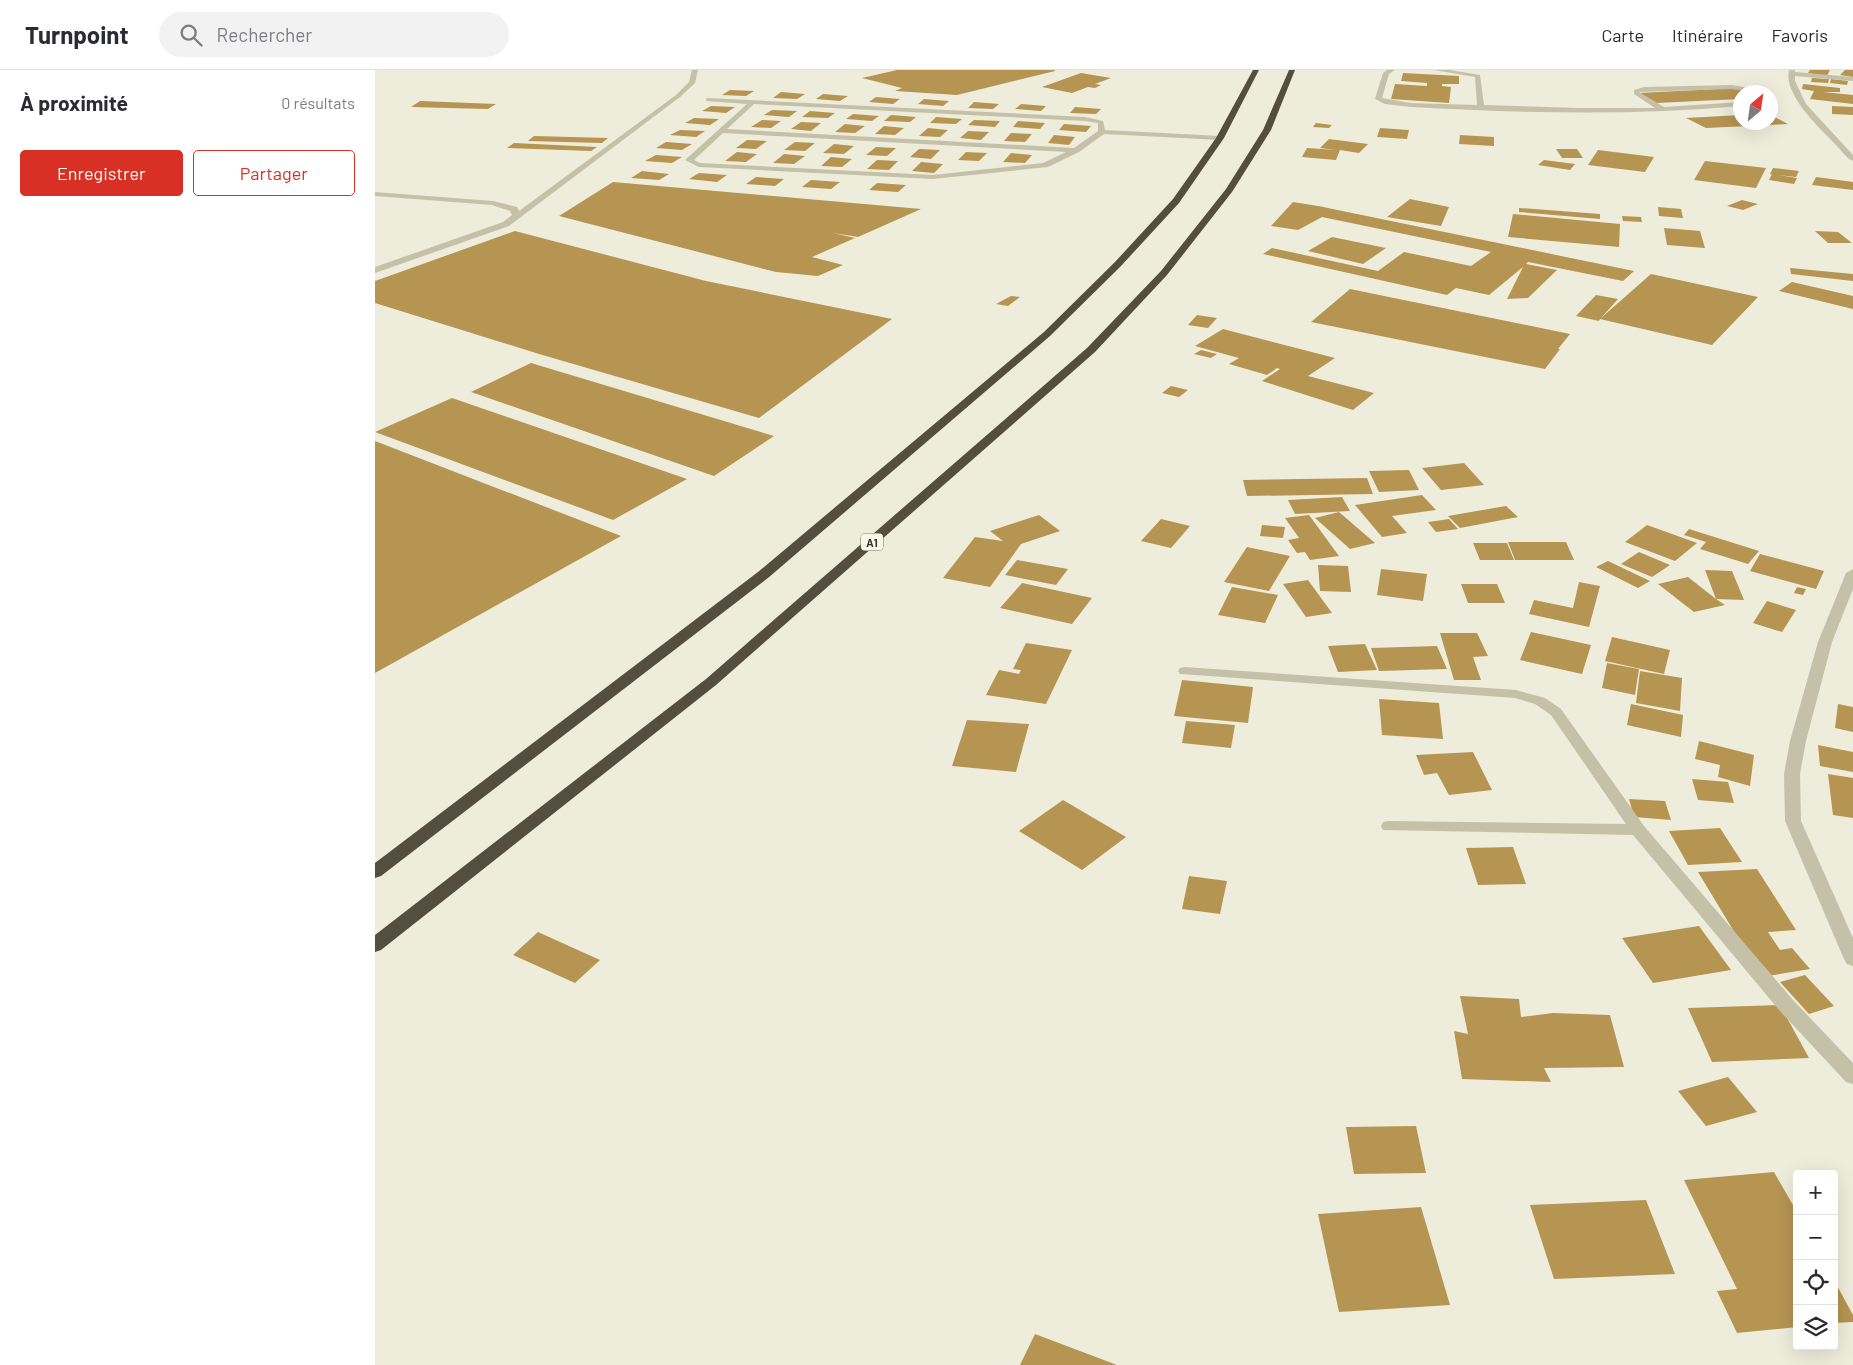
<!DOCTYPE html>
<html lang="fr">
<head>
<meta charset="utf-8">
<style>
  body { margin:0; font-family:Barlow,sans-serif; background:#f2f2f3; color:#2b2b33 }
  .controls { position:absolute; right:15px; bottom:15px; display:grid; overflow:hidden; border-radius:5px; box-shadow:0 5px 20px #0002 }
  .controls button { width:45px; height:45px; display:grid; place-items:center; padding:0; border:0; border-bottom:1px solid #e1e1e2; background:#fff; color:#2b2b33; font:25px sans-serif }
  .compass { position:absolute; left:1358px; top:15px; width:45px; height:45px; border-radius:50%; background:#fff; box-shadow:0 5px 20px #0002; rotate:29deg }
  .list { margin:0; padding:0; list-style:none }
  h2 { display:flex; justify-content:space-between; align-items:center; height:65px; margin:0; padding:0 20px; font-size:21px }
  h2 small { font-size:16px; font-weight:400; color:#7c7c81 }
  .actions { display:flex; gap:10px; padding:15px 20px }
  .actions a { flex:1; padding:11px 0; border:1px solid #d93025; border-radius:5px; text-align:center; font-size:18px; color:#d93025 }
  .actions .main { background:#d93025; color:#fff }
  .icon { flex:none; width:28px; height:28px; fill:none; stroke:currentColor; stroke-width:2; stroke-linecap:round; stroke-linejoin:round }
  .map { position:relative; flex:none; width:1478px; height:1295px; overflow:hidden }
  header { display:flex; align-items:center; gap:30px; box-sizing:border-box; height:70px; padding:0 25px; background:#fff; border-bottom:1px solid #e1e1e2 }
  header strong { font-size:24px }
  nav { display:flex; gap:28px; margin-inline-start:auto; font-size:18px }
  .search { width:350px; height:45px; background:#f2f2f3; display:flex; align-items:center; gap:12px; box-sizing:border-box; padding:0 18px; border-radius:28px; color:#7c7c81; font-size:19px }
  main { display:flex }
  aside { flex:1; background:#fff }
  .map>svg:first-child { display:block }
</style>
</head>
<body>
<header>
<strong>Turnpoint</strong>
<div class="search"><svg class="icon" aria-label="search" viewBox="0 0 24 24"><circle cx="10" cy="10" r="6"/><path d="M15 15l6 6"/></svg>Rechercher</div>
<nav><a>Carte</a><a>Itinéraire</a><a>Favoris</a></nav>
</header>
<main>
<aside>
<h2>À proximité<small>0 résultats</small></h2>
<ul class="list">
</ul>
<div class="actions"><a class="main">Enregistrer</a><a>Partager</a></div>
</aside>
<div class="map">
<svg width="1478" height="1295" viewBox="0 0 1478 1295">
  <rect width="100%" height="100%" fill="#eeeddc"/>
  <path fill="#b69452" d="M522 0H680V1L582 25 520 21 527 18 487 8Z
    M1435 0H1455L1452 6 1433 3Z
    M1470 0H1478V7L1465 5Z
    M706 3 736 8 720 14 726 15 720 18 713 17 697 23 667 17Z
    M1028 3 1084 6V14H1067V16L1076 17 1074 33 1016 29 1020 14 1052 16V13L1026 11Z
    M1437 8 1454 9 1453 13 1436 12Z
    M1456 9 1473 11 1472 15 1455 13Z
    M1428 14 1465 18V22H1448L1478 25V34L1435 29 1439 21 1427 19Z
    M1363 18 1371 22H1366V29L1281 33 1264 23Z
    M355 20 379 21 371 26 347 25Z
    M406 22 430 24 422 29 398 28Z
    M448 24 473 26 465 31 441 29Z
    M501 27 525 29 518 34 494 32Z
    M549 29 574 31 568 36 543 34Z
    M45 31 121 34 113 39 36 37Z
    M599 32 624 34 618 39 593 38Z
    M646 34 671 36 666 41 640 39Z
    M336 36 360 37 351 43 327 41Z
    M1457 36 1478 37V45L1457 44Z
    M700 37 726 39 721 44 695 43Z
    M397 40 422 41 414 47 389 45Z
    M435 41 460 43 453 48 427 47Z
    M478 44 504 46 497 51 471 49Z
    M516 45 541 47 535 52 509 51Z
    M1366 45V52H1396V45L1413 54 1331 58 1311 48Z
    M561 47 587 49 581 54 555 53Z
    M319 48 344 49 335 55 310 53Z
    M387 50 406 51 396 58 376 57Z
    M599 50 625 51 620 57 593 55Z
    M643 51 670 53 665 59 638 57Z
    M426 52 446 53 436 61 416 59Z
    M941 53 957 55 954 58 938 57Z
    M470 54 490 56 480 63 460 62Z
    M689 54 716 56 711 62 684 60Z
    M509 56 529 58 520 65 500 64Z
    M553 58 573 60 565 67 544 66Z
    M1005 58 1034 60 1032 69 1002 67Z
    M305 60 330 61 321 67 295 65Z
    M593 61 614 62 606 70 585 68Z
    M636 63 657 64 650 72 629 71Z
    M679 65 700 67 694 75 673 73Z
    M1085 65 1119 67V76L1084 74Z
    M159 66 233 68 227 73 153 71Z
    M954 69 993 74 984 83 965 80 961 90 927 87 932 78 961 80 945 78Z
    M372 70 392 71 381 79 361 78Z
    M291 72 317 74 307 80 281 78Z
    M420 72 440 73 430 81 409 80Z
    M139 73 222 77 216 81 132 78Z
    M459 74 479 76 469 84 448 83Z
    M501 77 521 78 512 86 491 85Z
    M544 79 565 80 556 89 535 87Z
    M1181 79H1202L1208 88H1187Z
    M1223 80 1279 87 1270 102 1213 95Z
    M362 82 382 84 371 92 350 91Z
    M591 82 612 83 604 91 583 90Z
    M636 83 657 85 650 93 628 92Z
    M409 84 430 86 419 94 398 93Z
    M281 85 307 87 297 93 270 91Z
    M456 87 477 89 467 97 446 96Z
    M502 90 523 91 514 100 492 99Z
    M1169 90 1200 94 1195 100 1163 95Z
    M1330 91 1391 98 1381 118 1319 110Z
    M546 92 568 94 559 103 537 101Z
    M1398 98 1424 101 1421 107 1395 104Z
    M267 101 294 104 284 110 256 108Z
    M324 103 352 105 342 112 314 109Z
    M1397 104 1422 108 1419 114 1394 110Z
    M381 107 409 109 400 116 371 114Z
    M1441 107 1478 112V120L1437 115Z
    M436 110 465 112 456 119 427 117Z
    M238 112 546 139 483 167 458 163 480 168 437 187 468 195 443 206 401 202 184 146Z
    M502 113 531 115 523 122 494 120Z
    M1035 129 1074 137 1066 156 1012 147Z
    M1367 130 1383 134 1368 140 1352 136Z
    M918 132 949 137H948L1259 201 1248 211 1153 192 1151 194 1182 200 1153 228 1132 229 1148 197 1114 225 1081 218 1072 225 888 184 897 178 1003 201 1029 182 1096 196 1116 182 947 147 923 160 896 156Z
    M1283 137 1306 139 1308 148 1284 146Z
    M1144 138 1225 144V149L1144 142Z
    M1138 144 1245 154 1244 177 1133 167Z
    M1247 146 1266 147 1267 152 1248 151Z
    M1289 158 1325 161 1330 178 1292 175Z
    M140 161 331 211 517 249 384 348 164 284 0 233V211Z
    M1440 161 1463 162 1477 173H1453Z
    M957 167 1011 178 988 194 933 181Z
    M1415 198 1478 204V211L1416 204Z
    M1276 204 1383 227 1337 275 1225 249 1224 251 1201 246 1221 225 1243 229 1226 248Z
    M1417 212 1478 226V239L1404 221Z
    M975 219 1195 264 1183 279H1185L1170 299 936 252Z
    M636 226 645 227 633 236 621 234Z
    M822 245 842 248 833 258 813 255Z
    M848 259 960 288 933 306 999 323 978 340 887 311 905 299 902 298 892 305 854 294 864 288 820 276Z
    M826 280 842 284 836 288 819 284Z
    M156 293 399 366 339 406 96 322Z
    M796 316 813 320 804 327 787 323Z
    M77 328 312 409 238 450 0 362Z
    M0 371 246 466 0 603Z
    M1089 393 1109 415 1066 420 1047 398Z
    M1034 400 1044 420 1004 422 994 401Z
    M992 408 998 424 872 426 868 410Z
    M1047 425 1061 440 1017 446 1032 463 1007 467 980 435Z
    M967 427 975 441 920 444 913 430Z
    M1131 436 1143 447 1085 458 1073 446Z
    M964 442 1000 473 975 479 940 448Z
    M664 445 685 461 646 474 615 517 568 508 600 467 628 471 615 461Z
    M934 445 964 486 935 490 930 482 922 483 913 470 924 468 910 448Z
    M786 449 815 456 796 478 766 471Z
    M1074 449 1083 459 1061 462 1053 452Z
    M887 455 910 457 908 468 885 466Z
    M1272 455 1322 473 1300 491 1250 472Z
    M1314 459 1384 481 1373 494 1325 479 1331 472 1309 465Z
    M1133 472H1191L1199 490H1140Z
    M1098 473H1132L1139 490H1105Z
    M872 477 915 486 894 521 849 512Z
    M1264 482 1295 495 1277 507 1246 494Z
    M1385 484 1449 501 1441 519 1375 501Z
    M642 490 693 499 681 515 630 505Z
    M1233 491 1275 511 1263 518 1221 497Z
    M943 495 973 496 976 522 945 521Z
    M1006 499 1052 504 1048 531 1002 525Z
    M1330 500 1357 501 1369 530 1341 529Z
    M1313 507 1341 529 1350 535 1319 542 1283 514Z
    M933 510 957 543 931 547 908 514Z
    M1204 512 1225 516 1214 557 1154 544 1159 530 1198 538Z
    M647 513 717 528 697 554 625 538Z
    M1086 514H1122L1130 533H1093Z
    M857 517 903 525 890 553 843 545Z
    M1422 517 1431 519 1428 525 1419 523Z
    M1392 531 1421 540 1407 562 1378 553Z
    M1156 562 1216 575 1207 604 1145 590Z
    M1065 563H1102L1113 586 1098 587 1106 610H1079Z
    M1237 567 1295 580 1289 604 1230 591Z
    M651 573 697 580 671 634 611 625 624 600 644 604 646 600 638 599Z
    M990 574 1002 600 963 602 953 576Z
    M1062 576 1072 599 1004 601 996 578Z
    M1232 593 1264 599 1260 625 1227 618Z
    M1265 601 1307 608 1305 641 1261 633Z
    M807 610 878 617 873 653 799 646Z
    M1004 629 1064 633 1068 669 1007 665Z
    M1256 634 1308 645 1306 667 1252 655Z
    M1463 634 1478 637V662L1460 658Z
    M592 650 654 654 641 702 577 696Z
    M811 651 860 655 856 678 807 673Z
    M1324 671 1379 685 1375 716 1343 707 1345 695 1320 689Z
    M1443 675 1478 682V702L1445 696Z
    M1098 682 1117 720 1074 725 1062 703 1049 705 1041 685Z
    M1453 704 1478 708V748L1458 745Z
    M1317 709 1353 712 1359 733 1323 730Z
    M1254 729 1290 731 1296 750 1259 747Z
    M688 730 751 767 707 800 644 761Z
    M1345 758 1367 792 1313 795 1294 761Z
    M1138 777 1151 814 1103 815 1091 778Z
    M1382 799 1421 860 1393 862 1405 880 1417 878 1435 899 1393 906 1375 888 1323 802Z
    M814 806 852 811 845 844 807 839Z
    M1324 856 1356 900 1278 913 1247 868Z
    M163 862 225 890 200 913 138 885Z
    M1430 905 1459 936 1434 944 1405 912Z
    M1085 926 1144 929 1146 947 1178 943 1235 945 1249 997 1169 998 1176 1012 1087 1009 1079 961 1093 964Z
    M1405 935 1434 988 1337 992 1313 938Z
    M1353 1007 1382 1042 1331 1056 1303 1021Z
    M1041 1056 1051 1103 979 1104 971 1057Z
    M1399 1102 1422 1142V1257L1362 1263 1342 1221 1362 1219 1309 1110Z
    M1271 1130 1300 1204 1179 1209 1155 1135Z
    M1046 1137 1075 1235 964 1242 943 1144Z
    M1459 1210 1478 1245V1252L1459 1253Z
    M660 1264 742 1295H645Z"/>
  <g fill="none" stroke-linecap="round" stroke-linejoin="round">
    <path fill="#c5c1a9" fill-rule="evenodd" d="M317 0H323L320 13 305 27 134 156 0 203V197L128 152 137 145 135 141 117 135 0 126V122L118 131 142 137 144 141 301 25 314 12Z
      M1012 0H1020L1014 4 1007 28 1036 33 1102 35 1100 7 1059 0H1075L1105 5 1109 35 1204 38H1280L1259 24V20L1269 17 1356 15 1369 17 1379 22 1356 19 1264 22 1289 37 1366 32V36C1256 46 1146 43 1036 37L1010 34 1000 29 1008 3Z
      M1414 0H1420V2L1478 7V11L1420 6V11L1431 34 1478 85V91C1471 88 1466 80 1461 75 1445 58 1408 25 1414 0Z
      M333 28 710 47 728 51 730 60 845 66 849 68 845 70 729 64 704 82 673 97 558 109 324 97 310 90 372 34 331 31V29ZM379 34 710 51 723 53V61L699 78 352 59ZM348 63 691 82 668 93 558 105 325 93 319 90Z
      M1478 499V519L1457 572 1431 671 1425 704 1426 751 1478 868V896L1472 894 1469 889 1410 751 1409 704 1415 671 1443 572 1471 503Z
      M810 597 1141 620 1170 628 1186 639 1269 756 1418 930 1478 993V1014L1471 1012 1404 940 1258 765 1008 760 1006 756 1008 752 1014 751 1251 754 1176 645 1160 634 1140 628 805 604 803 601 805 598Z"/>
    <path fill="#534e40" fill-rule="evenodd" d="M878 0H884L849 68 804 133 746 196 675 266 393 508 6 806 0 808V793L383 502 669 262 740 192 798 129 841 68Z
      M914 0H920L896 60 857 122 792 205 720 282 341 615 6 880 0 882V865L331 609 712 278 786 201 851 119 888 60Z"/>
  </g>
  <g text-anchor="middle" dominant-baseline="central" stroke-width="4" stroke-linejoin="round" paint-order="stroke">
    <rect fill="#f7f6e7" stroke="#6e6b61" stroke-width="1" x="486" y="463.5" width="22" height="17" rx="4"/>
    <g font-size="11" font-weight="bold" fill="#333028">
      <text x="497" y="472">A1</text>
    </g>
  </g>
</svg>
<div class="controls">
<button>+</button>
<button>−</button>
<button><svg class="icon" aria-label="locate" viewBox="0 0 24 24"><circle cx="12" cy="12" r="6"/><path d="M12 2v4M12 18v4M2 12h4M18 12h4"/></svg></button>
<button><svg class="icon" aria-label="layers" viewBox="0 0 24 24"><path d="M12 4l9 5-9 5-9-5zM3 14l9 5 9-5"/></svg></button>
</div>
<svg class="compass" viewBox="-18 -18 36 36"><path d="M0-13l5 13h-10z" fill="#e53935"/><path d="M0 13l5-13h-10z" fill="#7c7c81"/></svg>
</div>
</main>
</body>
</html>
